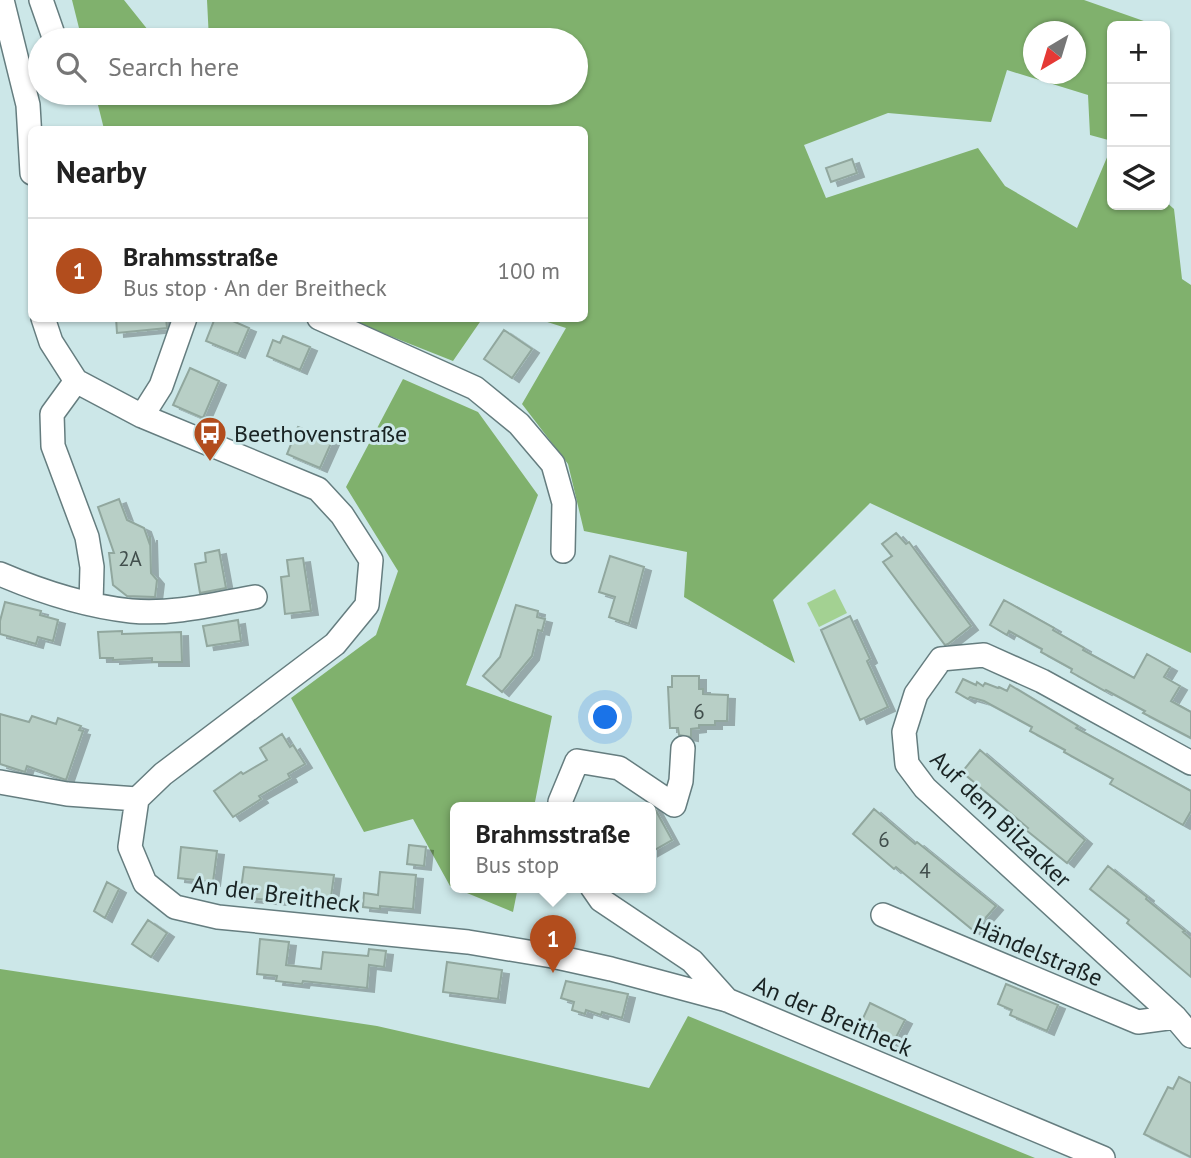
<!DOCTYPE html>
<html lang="en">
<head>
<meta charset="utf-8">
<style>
  body { margin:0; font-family:"PT Sans",sans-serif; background:#f6f6f6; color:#222 }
  .controls { position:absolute; right:21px; top:21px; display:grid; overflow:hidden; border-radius:10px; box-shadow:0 2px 5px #0004 }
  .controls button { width:63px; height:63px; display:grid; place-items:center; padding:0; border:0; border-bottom:2px solid #e0e0e0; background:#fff; color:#222; font:35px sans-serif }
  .compass { position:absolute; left:1023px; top:21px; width:63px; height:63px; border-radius:50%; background:#fff; box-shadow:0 2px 5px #0004; rotate:218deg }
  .you { position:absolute; left:606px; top:718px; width:24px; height:24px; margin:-18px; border:5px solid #fff; border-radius:50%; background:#1a73e8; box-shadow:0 0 0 10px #1a73e833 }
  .badge { display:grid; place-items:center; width:46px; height:46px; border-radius:50%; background:#b24d1d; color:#fff; font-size:23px; font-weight:700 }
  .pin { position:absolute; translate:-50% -58px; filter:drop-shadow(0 2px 4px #0008) }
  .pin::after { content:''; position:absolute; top:37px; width:24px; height:21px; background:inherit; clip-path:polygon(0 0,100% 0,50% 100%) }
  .popup { position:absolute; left:450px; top:802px; width:206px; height:91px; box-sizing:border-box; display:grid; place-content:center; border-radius:10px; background:#fff; filter:drop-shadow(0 2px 5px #0005); font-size:23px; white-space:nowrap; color:#767676 }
  .popup b { font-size:26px; color:#222 }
  .popup::after { content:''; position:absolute; left:50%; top:100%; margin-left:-14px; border:14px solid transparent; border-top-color:#fff }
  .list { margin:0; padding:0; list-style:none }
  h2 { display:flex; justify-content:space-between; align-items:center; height:91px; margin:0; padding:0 28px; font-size:30px }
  h2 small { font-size:23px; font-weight:400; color:#767676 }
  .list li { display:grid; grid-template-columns:46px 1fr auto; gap:21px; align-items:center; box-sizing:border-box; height:105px; padding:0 28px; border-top:2px solid #e0e0e0 }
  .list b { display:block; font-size:26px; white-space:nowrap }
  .list p { margin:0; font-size:23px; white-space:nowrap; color:#767676 }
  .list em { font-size:23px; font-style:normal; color:#767676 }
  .icon { flex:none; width:38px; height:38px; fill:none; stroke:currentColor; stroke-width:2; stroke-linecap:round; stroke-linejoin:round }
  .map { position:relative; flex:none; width:1191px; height:1158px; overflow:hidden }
  .search { position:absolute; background:#fff; box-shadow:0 2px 5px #0004; left:28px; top:28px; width:560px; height:77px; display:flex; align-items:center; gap:18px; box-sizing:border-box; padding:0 24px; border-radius:38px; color:#767676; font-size:26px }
  .panel { position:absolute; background:#fff; box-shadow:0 2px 5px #0004; left:28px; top:126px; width:560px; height:196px; border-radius:10px }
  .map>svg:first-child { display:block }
</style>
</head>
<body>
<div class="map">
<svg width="1191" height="1158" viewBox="0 0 1191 1158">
  <defs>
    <filter id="shadow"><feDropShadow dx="7" dy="4" stdDeviation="0" flood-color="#0004"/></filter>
  </defs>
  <rect width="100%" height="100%" fill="#cce7e8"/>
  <path fill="#a3d192" d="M835 589 847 613 819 627 807 603Z"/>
  <path fill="#80b16d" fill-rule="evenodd" d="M72 0H124L156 40H82Z
    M207 0H1084L1158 26H1112V141L1090 135 1088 95 1007 70 991 122 888 113 804 145 826 198 978 148 1005 186 1077 228 1108 155 1112 159V205H1165V201L1174 209 1182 279 1191 285V653L870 503 773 600 795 663 684 597 687 552 584 531 568 464 522 404 566 328 538 319 584 318V130L104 129 95 93H576V40H209ZM1034 32H1076V74H1034Z
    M347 319H482L453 361Z
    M403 379 478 412 538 495 466 685 552 716 534 807H455V887H518L513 912 450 886 413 819 364 832 291 698 376 635 398 571 346 487Z
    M0 969 377 1026 649 1088 688 1016 1035 1158H0Z"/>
  <path fill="#b8cfc6" stroke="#91a79e" stroke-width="2" filter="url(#shadow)" d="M852 159 857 173 831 182 826 168Z
    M116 318H166L167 328 117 333Z
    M215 318H226L249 328 238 354 206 341Z
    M504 330 532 349 512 378 484 359Z
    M283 336 310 347 300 370 267 356 273 340 280 343Z
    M190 368 219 381 203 418 173 405Z
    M298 427 332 441 320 468 287 454Z
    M119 499 127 520 144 528 150 545V536L151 573 157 580 155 597 127 596 113 585 109 553H114L98 507Z
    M896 533 906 544 909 542 971 626 948 644 945 645 883 562 892 556 882 544Z
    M219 550 226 588 200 593 195 564 206 562 205 553Z
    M610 556 644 567 629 624 609 617 615 597 599 592Z
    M303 558 311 611 285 614 281 577 289 576 287 560Z
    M1004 600 1054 628 1053 630 1084 648 1083 650 1134 678 1147 654 1170 667 1164 677 1180 686 1171 701 1191 712V738L1143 713 1145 711 1106 690 1105 691 1071 672 1072 669 1041 652 1042 649 1027 641 1009 631 1007 635 990 625Z
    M5 602 41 611 40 615 58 620 53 641 38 637 36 644 0 634V621Z
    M516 605 538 611 537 617 545 619 542 631 538 630 532 656 502 692 483 676 500 657Z
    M850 616 870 659 867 661 888 707 860 720 821 630Z
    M238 620 241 641 207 646 203 626Z
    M122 631V634L181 632 182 662H152V658L113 660V658H100L98 632Z
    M672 676H699V689H703V694L728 695 727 721H715V725H699V728L691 729V737L679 735 678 728H670L668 687H672Z
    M963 679 976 685 977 682 983 686 985 683 998 688 999 687 1007 691 1010 685 1078 726 1076 728 1191 791V811L1183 825 1110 784 1113 779 1064 752 1065 750 1030 731 1032 727 984 701 970 697 968 699 956 692Z
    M0 714 29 722 32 716 56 724 58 718 81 726 79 730 83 731 66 780 27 766 25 772 0 764Z
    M282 734 290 747 293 745 305 764 288 774 290 778 259 796 261 799 233 817 214 791 241 772 243 774 267 760 260 748Z
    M980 750 1085 840 1067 863 1026 830 1028 828 962 772Z
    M651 806 655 809 672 840 651 852Z
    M874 809 915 844 917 842 996 906 974 931 896 867 894 869 853 834Z
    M409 845 426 847 424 866 407 864Z
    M181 847 217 851 213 882 178 878Z
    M1108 866 1147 897 1146 899 1185 931 1183 932 1191 939V977L1127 923 1129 920 1090 889Z
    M244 867 334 875 330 904 279 897V901L248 898V890L241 889Z
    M380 872 416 875 413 909 380 906V909L363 907 364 893 378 895Z
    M107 882 119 889 105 918 94 911Z
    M148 920 167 933 151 957 132 944Z
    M260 939 289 942 286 965 321 969 323 952 368 956 369 949 386 951 384 967 369 965 367 988 303 981 302 984 276 981 277 976 257 974Z
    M447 962 502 970 498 999 443 992Z
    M566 981 628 994 622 1018 602 1012 601 1015 586 1010 585 1014 572 1010 574 1002 561 998Z
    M1006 984 1058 1005 1047 1031 1010 1015 1012 1010 998 1004Z
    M870 1003 905 1020 893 1043 859 1027Z
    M1179 1077 1191 1083V1157L1144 1134 1168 1087 1173 1089Z"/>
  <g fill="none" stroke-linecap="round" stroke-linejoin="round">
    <defs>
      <path id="minor" d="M2 0 28 105 32 173
        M41 0 55 40
        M43 318 51 342 76 381 142 416 318 489 342 515 371 560 367 605 335 644 163 774 137 799 130 847 145 883 175 907 218 917 468 942 552 956 611 969 727 1000 1103 1158
        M319 318 475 388 519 424 553 464 564 503 563 551
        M76 381 52 414 53 446 87 537 92 567 91 604
        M142 416 161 386 185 318
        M0 574C42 592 85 606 131 611 172 615 215 604 255 597
        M1191 763 1042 681 984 655 941 659 916 694 904 732 907 764 925 788 1175 1017 1191 1036
        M0 782 67 794 137 799
        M561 807 560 802 577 761 619 768 674 805 681 781 683 748
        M592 887 601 900 692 961 727 1000
        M883 915 1138 1022 1175 1017"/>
    </defs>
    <use href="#minor" stroke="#657d7f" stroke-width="26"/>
    <use href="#minor" stroke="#fff" stroke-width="23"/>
  </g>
  <defs>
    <symbol id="bus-pin" viewBox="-11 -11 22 30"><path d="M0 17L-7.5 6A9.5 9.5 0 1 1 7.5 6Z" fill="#b24d1d" stroke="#cce7e8"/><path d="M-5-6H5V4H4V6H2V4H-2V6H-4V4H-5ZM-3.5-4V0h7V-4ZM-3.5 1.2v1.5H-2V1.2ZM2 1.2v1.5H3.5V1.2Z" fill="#fff"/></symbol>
  </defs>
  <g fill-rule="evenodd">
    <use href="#bus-pin" x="191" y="414" width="38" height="52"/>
  </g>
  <g text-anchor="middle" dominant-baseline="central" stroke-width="6" stroke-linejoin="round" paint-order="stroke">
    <g font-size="21" fill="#414e4c">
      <text x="130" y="558">2A</text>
      <text x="699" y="711">6</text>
      <text x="884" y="839">6</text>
      <text x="925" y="870">4</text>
    </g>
    <g font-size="24" fill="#192323" stroke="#cce7e8" text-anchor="start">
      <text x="234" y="433">Beethovenstraße</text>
    </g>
    <g font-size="24" fill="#192323" stroke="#cce7e8">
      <text transform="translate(1001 819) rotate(44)">Auf dem Bilzacker</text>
      <text transform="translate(276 894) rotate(7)">An der Breitheck</text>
      <text transform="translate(1038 952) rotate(23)">Händelstraße</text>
      <text transform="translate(833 1016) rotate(23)">An der Breitheck</text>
    </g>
  </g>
</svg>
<div class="controls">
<button>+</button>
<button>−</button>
<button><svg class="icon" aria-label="layers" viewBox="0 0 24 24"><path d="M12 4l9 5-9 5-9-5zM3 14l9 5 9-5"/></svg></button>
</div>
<svg class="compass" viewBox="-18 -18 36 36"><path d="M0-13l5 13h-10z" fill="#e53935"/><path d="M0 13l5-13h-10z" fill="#767676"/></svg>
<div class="you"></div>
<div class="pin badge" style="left:553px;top:973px">1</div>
<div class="popup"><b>Brahmsstraße</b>Bus stop</div>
<div class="search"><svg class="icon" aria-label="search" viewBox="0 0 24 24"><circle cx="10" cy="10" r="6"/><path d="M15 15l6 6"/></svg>Search here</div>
<section class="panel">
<h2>Nearby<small></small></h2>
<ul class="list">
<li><span class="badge">1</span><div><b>Brahmsstraße</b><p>Bus stop · An der Breitheck</p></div><em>100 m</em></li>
</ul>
</section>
</div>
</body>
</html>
